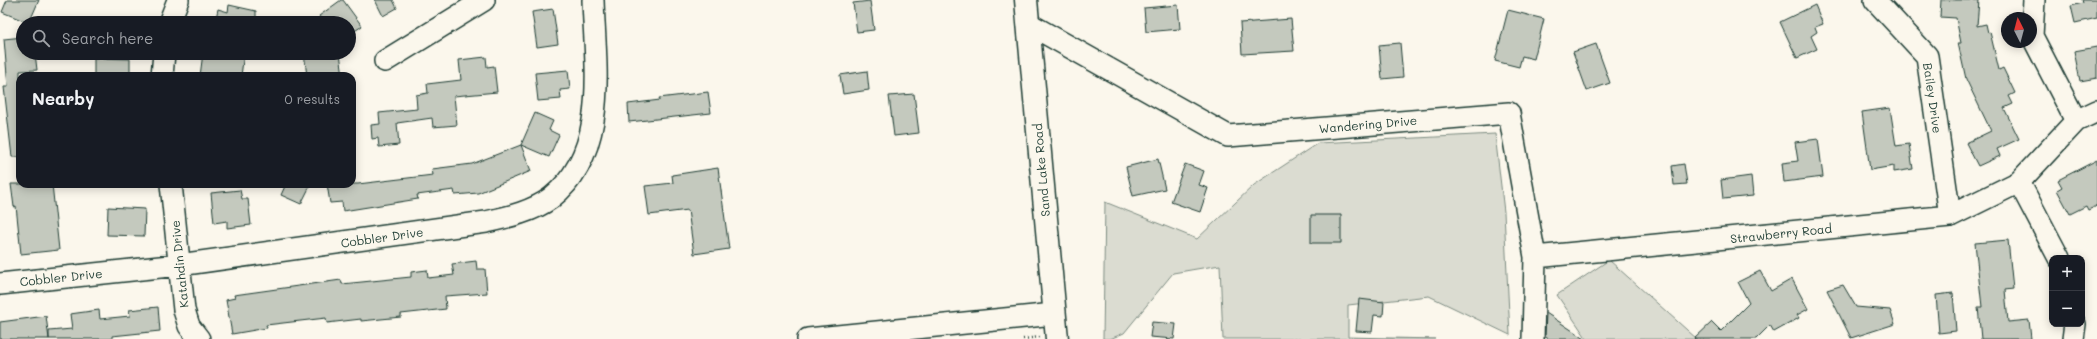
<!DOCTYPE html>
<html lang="en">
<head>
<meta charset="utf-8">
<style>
  body { margin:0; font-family:Mali,sans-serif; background:#242831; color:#f1f3f6 }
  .controls { position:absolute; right:12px; bottom:12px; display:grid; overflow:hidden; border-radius:8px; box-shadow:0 2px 10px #0003 }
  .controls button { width:36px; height:36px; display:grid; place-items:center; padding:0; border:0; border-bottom:1px solid #363941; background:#171b24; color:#f1f3f6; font:20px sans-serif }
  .compass { position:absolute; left:2001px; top:12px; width:36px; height:36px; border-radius:50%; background:#171b24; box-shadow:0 2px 10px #0003; rotate:354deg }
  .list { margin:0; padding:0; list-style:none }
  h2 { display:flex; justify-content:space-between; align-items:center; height:52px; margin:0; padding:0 16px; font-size:17px }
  h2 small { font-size:13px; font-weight:400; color:#9ea1a6 }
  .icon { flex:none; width:22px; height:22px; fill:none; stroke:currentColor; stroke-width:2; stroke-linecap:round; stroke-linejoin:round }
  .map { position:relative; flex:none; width:2097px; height:339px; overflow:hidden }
  .search { position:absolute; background:#171b24; box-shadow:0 2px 10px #0003; left:16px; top:16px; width:340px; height:44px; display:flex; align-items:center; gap:10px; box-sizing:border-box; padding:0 14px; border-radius:22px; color:#9ea1a6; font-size:15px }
  .panel { position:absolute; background:#171b24; box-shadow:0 2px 10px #0003; left:16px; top:72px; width:340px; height:116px; border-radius:12px }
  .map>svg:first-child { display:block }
</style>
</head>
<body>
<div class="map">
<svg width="2097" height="339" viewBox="0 0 2097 339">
  <rect width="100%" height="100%" fill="#fbf7ec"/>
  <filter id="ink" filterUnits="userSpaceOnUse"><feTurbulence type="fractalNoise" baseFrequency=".025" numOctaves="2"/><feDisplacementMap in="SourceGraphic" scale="8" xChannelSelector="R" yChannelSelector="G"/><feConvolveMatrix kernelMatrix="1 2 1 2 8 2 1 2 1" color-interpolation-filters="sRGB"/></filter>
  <g filter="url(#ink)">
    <path fill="#dbdcd1" stroke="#7d8c82" d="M1495 134 1504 212 1510 335 1429 296 1348 305V337L1435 339H1223L1220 265 1173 273 1124 333 1110 339H1103L1105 202 1197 239 1254 185 1318 143Z
      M1609 260 1697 339H1587L1557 295Z"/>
    <path fill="#c4c9be" stroke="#1f3d34" d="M7 0H39L29 23 2 12Z
      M341 0H343L362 26 349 35V23H324L319 16Z
      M375 0H393L397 8 383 16Z
      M1941 0H1979L1977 26 1986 24 1988 33 1990 32 1999 70 2003 68 2015 93 2009 96 2013 104 2004 108 2019 139 1997 149 2000 156 1978 166 1966 143 1991 131 1966 79 1958 43H1961L1956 18 1940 17Z
      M2082 0H2097V18L2075 23 2071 6 2083 3Z
      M870 1 874 30 857 32 853 3Z
      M229 5 256 11V23H215L218 9 228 12Z
      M1178 5 1180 29 1146 32 1144 8Z
      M1815 5 1823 24 1815 27 1817 32 1811 36 1817 49 1797 58 1780 22Z
      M553 9 558 44 537 47 532 12Z
      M1508 10 1544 19 1534 59 1522 56 1519 67 1495 61Z
      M1291 19 1294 51 1242 54 1240 23Z
      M23 37V53H35L37 70 20 71V157H12L4 87H8L4 39Z
      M1400 43 1403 77 1382 79 1379 45Z
      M1596 44 1610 83 1587 91 1573 52Z
      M2097 47V78L2080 81 2074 51Z
      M203 53H244L241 76H200Z
      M304 53H340L343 76H307Z
      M486 57 487 67 494 66 497 92 454 96 457 125 433 127 432 118 397 123 399 145 379 147 378 138 372 139 371 125 380 124 379 113 417 109 416 95 428 93 427 84 461 80 459 60Z
      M94 58 130 59V76H94Z
      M568 70 570 89 560 90 561 99 538 101 535 73Z
      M867 71 869 90 843 94 840 75Z
      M708 92 711 113 629 122 628 104 660 100 659 98Z
      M914 94 919 133 894 136 889 96Z
      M1890 108 1896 146 1909 144 1913 169 1894 172V166L1870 170 1862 112Z
      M535 113 553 121 549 130 559 135 549 157 521 145Z
      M1818 139 1823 177 1784 182 1782 163 1798 161 1795 142Z
      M521 145 531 171 478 193 455 195 454 190 417 195 418 199 343 211 342 202 330 203 327 184H358L433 175 432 169 472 164Z
      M1158 159 1165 189 1133 196 1126 167Z
      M2097 160V206L2088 210 2086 206 2070 214 2057 190 2062 187 2058 180Z
      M1185 164 1204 171 1199 185 1208 188 1200 212 1171 202Z
      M1684 164 1687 184 1674 185 1672 166Z
      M718 168 729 249 694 254 688 210 649 215 645 186 673 183 672 175Z
      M1751 176 1753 196 1723 199 1721 180Z
      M11 184H52L59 250 21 254 16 206 14 207Z
      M286 184H311L301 204 281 195Z
      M240 190 242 199H248L251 225 227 228V221L214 223 211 193Z
      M108 207 145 209 144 236 107 235Z
      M1311 215H1341V243H1311Z
      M2008 240 2013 289 2005 290 2008 322 2029 320 2031 339H1981L1978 307H1982L1975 243Z
      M476 261 477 269H485L487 293 445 296 446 309 401 314V317L361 321V319L327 323 326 318 266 325 267 328 232 334 226 300 235 298 234 295 341 280 342 284 411 277V272L427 270 428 278 454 275 452 264Z
      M1760 271 1771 291 1792 279 1808 309 1797 315 1799 318 1774 332 1770 325 1756 339H1694L1712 322 1721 331 1749 303 1738 282Z
      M1843 285 1856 307 1890 310 1895 324 1851 338 1827 290Z
      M1953 293 1956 331 1939 333 1936 295Z
      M1359 299 1384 302 1383 316 1374 315 1372 332 1356 331Z
      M158 307 160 331 112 336V339H49V331L72 329 70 314 99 310 100 319 130 316 129 310Z
      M1546 313 1585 339H1549L1545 337Z
      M46 316 49 339H0V322Z
      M1152 322 1176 324 1174 339 1150 337Z"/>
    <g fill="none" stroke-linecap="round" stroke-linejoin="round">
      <defs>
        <path id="minor" d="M1875 0 1927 56 1950 216
          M2034 0 2032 36 2076 121
          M169 23 178 0
          M1029 24 1228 136 1509 113 1535 257 1533 339
          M385 61 484 0
          M162 76 164 53
          M2019 182 2059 258
          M171 184 184 310 189 326 199 339
          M1535 257 1950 216 2019 182 2076 121 2097 111
          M0 284 179 265 486 222C508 217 532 212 551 198 610 152 595 65 593 0
          M808 339 1054 314
          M2073 339 2075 324"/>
        <path id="major" d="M1026 0 1057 339"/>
      </defs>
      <use href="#minor" stroke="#1f3d34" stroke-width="24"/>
      <use href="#major" stroke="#1f3d34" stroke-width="25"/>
      <path stroke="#1f3d34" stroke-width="2.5" stroke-dasharray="1 3" stroke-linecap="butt" d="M1023 339 1040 337"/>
      <use href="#minor" stroke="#fbf7ec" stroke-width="21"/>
      <use href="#major" stroke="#fbf7ec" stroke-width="22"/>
    </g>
  </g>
  <g text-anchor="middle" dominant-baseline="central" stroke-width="4" stroke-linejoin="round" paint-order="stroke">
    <g font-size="12" fill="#1f3d34" stroke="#fbf7ec">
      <text transform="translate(1933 98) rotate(82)">Bailey Drive</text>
      <text transform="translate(1368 124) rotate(-5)">Wandering Drive</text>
      <text transform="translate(1041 170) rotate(-95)">Sand Lake Road</text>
      <text transform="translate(1781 233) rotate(-6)">Strawberry Road</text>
      <text transform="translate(382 237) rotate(-8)">Cobbler Drive</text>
      <text transform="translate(179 264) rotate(-96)">Katahdin Drive</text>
      <text transform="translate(61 277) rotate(-6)">Cobbler Drive</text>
    </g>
  </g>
</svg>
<div class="controls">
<button>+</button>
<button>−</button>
</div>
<svg class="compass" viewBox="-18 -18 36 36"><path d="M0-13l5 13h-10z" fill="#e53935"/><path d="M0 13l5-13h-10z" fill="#9ea1a6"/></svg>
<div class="search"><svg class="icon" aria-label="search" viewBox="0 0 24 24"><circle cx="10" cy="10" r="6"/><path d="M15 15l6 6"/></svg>Search here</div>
<section class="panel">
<h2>Nearby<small>0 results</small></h2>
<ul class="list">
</ul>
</section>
</div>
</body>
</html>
